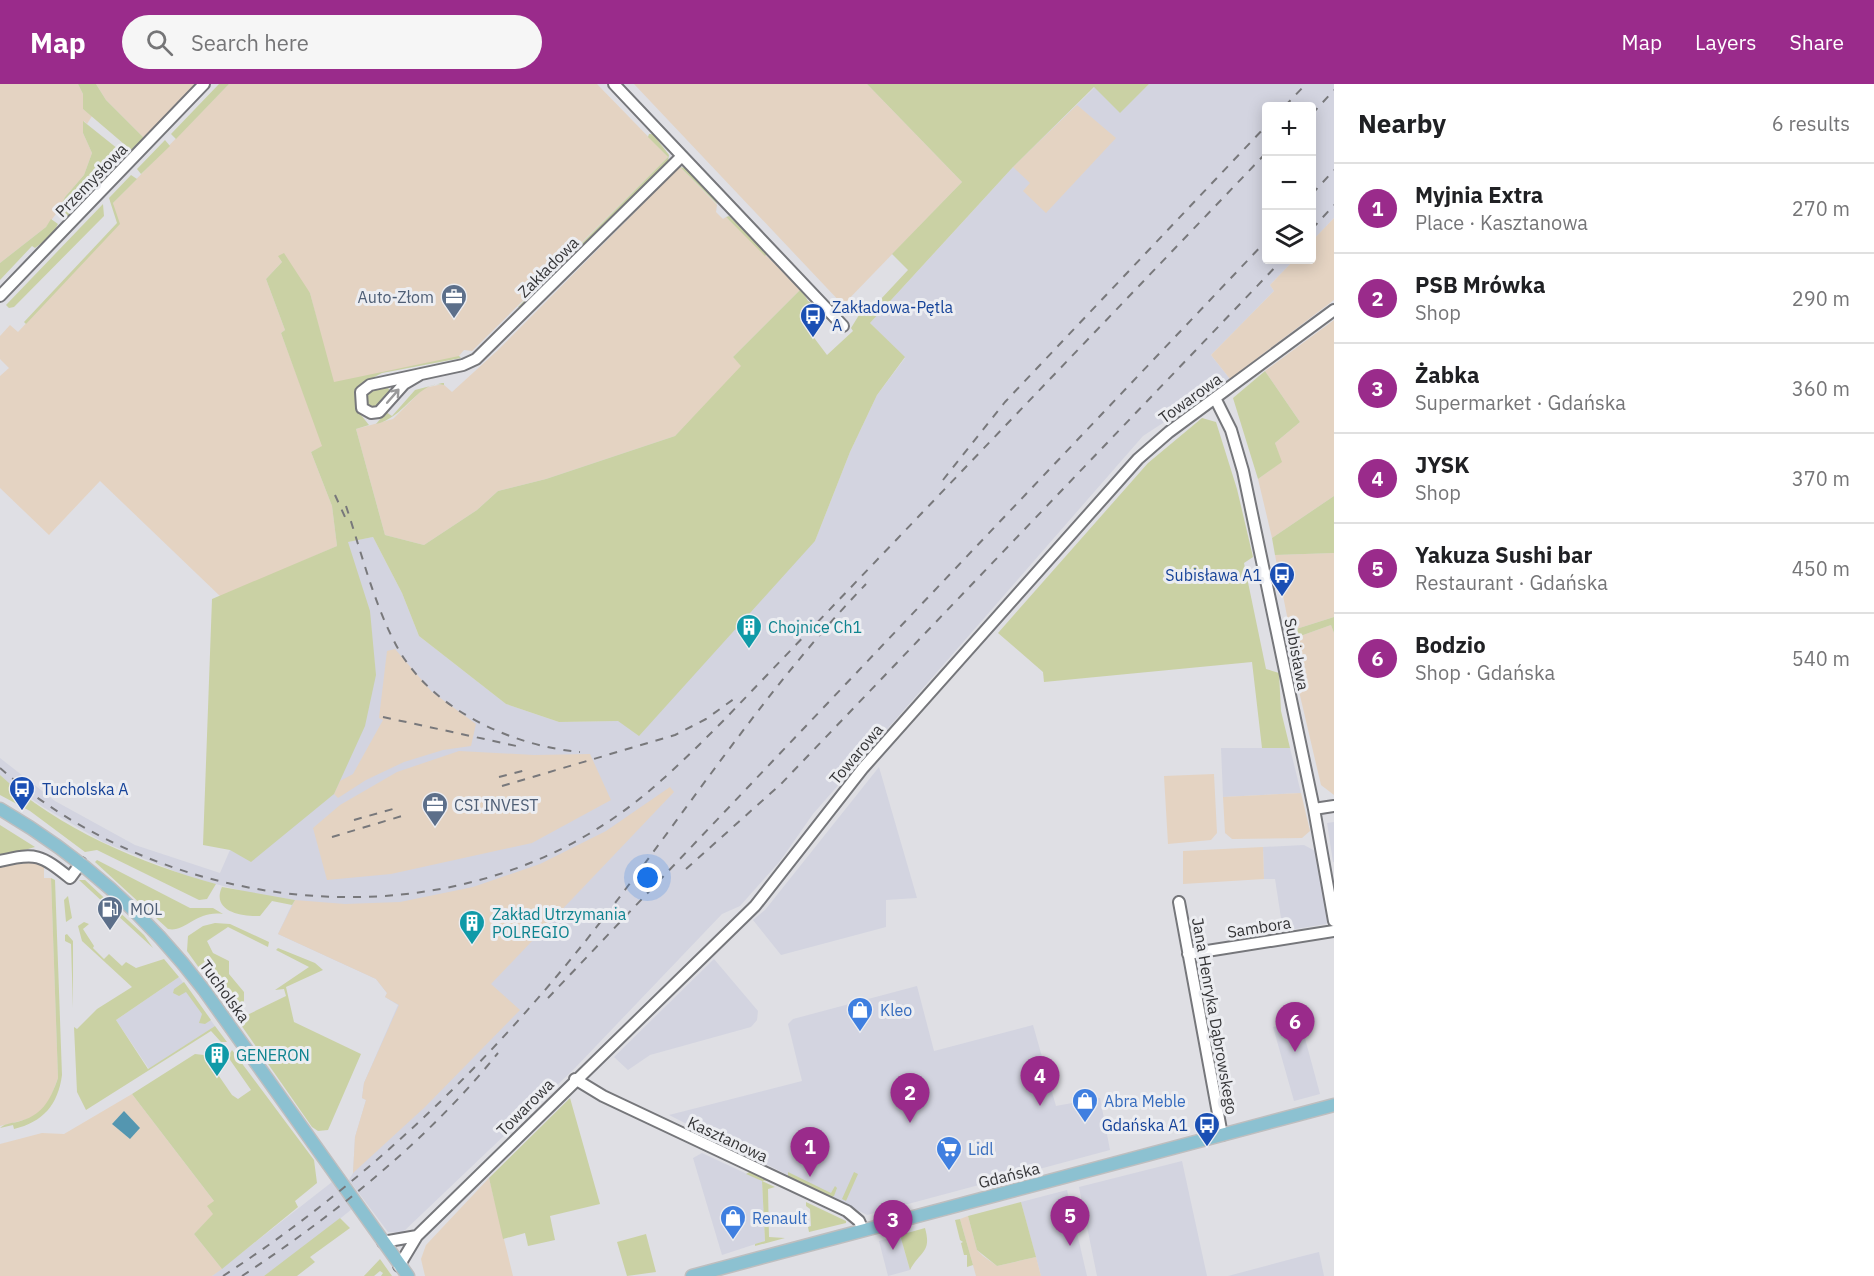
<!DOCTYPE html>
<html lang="en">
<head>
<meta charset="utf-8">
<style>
  body { margin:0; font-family:"IBM Plex Sans",sans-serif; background:#f6f6f6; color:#202124 }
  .controls { position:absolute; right:18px; top:18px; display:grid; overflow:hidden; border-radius:6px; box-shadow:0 3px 15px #0003 }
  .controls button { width:54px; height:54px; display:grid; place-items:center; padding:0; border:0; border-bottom:2px solid #e0e0e0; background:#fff; color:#202124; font:30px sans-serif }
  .you { position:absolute; left:648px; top:794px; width:21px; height:21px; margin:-15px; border:4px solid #fff; border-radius:50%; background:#1a73e8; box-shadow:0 0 0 9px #1a73e833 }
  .badge { display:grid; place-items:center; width:39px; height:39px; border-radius:50%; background:#9a2b8b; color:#fff; font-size:20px; font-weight:700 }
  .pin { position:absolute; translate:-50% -50px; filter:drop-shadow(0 2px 3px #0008) }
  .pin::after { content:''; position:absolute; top:32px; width:21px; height:18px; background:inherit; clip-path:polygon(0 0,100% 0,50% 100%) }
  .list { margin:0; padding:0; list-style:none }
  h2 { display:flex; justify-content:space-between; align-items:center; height:78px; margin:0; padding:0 24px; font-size:26px }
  h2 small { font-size:20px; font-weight:400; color:#757577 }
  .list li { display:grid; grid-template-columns:39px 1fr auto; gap:18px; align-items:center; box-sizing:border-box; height:90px; padding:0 24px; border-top:2px solid #e0e0e0 }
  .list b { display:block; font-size:22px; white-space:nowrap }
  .list p { margin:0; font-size:20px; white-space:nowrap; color:#757577 }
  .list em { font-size:20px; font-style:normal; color:#757577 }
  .icon { flex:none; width:33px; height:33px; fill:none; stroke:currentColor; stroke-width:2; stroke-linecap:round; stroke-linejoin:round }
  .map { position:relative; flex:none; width:1334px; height:1192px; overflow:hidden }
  header { display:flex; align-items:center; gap:36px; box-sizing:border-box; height:84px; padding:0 30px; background:#9a2b8b; color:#fff }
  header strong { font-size:28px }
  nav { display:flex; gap:33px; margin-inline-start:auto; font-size:21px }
  .search { width:420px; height:54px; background:#f6f6f6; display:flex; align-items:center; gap:15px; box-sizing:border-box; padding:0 21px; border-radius:33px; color:#757577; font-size:22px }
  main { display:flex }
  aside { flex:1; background:#fff }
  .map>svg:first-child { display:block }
</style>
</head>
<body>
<header>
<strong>Map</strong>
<div class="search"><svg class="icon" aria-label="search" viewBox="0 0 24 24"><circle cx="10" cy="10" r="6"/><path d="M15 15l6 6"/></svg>Search here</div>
<nav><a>Map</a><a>Layers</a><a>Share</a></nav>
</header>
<main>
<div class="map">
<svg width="1334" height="1192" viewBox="0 0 1334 1192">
  <rect width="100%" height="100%" fill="#dfdfe4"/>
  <path fill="#d3d4e0" d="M1149 0H1334V134L1312 157V22H1266V176H1294L1270 201 1274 207 1211 271 1230 295 1143 352 813 730 780 777 740 822 722 830 575 984 402 1149 388 1148 349 1096 353 1089 355 1053 366 1016 362 1014 364 999 398 921 385 913 387 909 376 895 278 850 294 816 250 809 189 793 103 758 43 723 6 697 0 691V674L55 717 135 761 220 789 230 766 252 777 347 458 373 453 402 509 419 552 506 620 559 638 618 637 815 457 850 368 877 311 905 274 870 239 1013 83 1095 3 1120 28Z
    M1221 664H1290L1301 709 1223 713Z
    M879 683 917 814 886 816V843L781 871 753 836 765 826Z
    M1334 738V778H1333L1327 739Z
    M1304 761 1315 767 1328 837 1326 840 1283 847 1275 795H1264L1263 763Z
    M714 875 758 927 757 936 751 943 650 971 628 986 614 973Z
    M179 893 215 942 149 985 116 936Z
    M917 902 934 967 1033 941 1056 1022 1100 1014 1110 1066 867 1131 669 1031 802 997 788 940 793 935Z
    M1300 936 1320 1010 1294 1017 1273 943Z
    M702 1069 762 1097 765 1157 722 1171 693 1074Z
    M1182 1077 1207 1192H1097L1079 1103Z
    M332 1098 352 1125 307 1161 264 1192H212Z
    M1067 1106 1087 1192H1041L1021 1118Z
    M900 1151 910 1186 888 1192 879 1157Z
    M1319 1168 1324 1192H1228L1299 1173Z"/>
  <path fill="#e4d3c2" d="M0 0H78L83 10V25L92 32 87 40 84 37 83 49 92 69 84 91 65 113 59 126 46 143 0 179Z
    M96 0H197L144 54 106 16Z
    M229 0H597L668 73 472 267 464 266 458 273 333 299 310 209 278 173 282 178 266 195 285 246 281 249 323 362 311 368 332 422 337 462 221 513 100 397 49 451 0 404V292L9 284 0 275V252L10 241 18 248 119 140 113 119Z
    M634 0H867L962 98 843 221Z
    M1077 21 1116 54 1046 129 1023 107 1030 99 1013 83Z
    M680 83 717 121 716 128 723 135 726 133 801 205 733 273 742 282 675 352 546 395 498 407 477 426 424 461 385 451 356 345 393 335 424 304 443 300 452 308 497 267Z
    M1334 134V216L1230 295 1211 271 1274 207 1270 201 1294 176H1312V157Z
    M1334 236V412L1272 454 1258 395 1281 378 1275 359 1300 338 1265 287Z
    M1334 469V533L1290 547 1275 471Z
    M1331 541 1334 549V711L1321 701 1298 603 1292 555Z
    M395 565 432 608 476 640 471 662 443 666 404 678 366 696 338 714 334 710 340 697 353 690 383 636 379 634 387 567Z
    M459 667 534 671 590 670 611 716 532 759 391 790 327 796 313 744 340 721 397 688Z
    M1214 690 1217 749 1211 756 1168 760 1164 692Z
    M670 703 674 708 491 900 520 926 425 1023 353 1089 355 1053 366 1016 362 1014 364 999 399 921 385 913 387 909 376 895 278 850 295 816 345 820 400 818 473 803 540 780 606 747Z
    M1301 709 1310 747 1302 754 1232 755 1225 749 1223 713Z
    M1263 763 1264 795 1183 800V767Z
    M22 775 44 778V794H51L58 994 48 1020 41 1027 32 1034 0 1042V781Z
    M132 1010 214 1117V1130L194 1150 222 1185 212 1192H0V1060L42 1049 64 1050Z
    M489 1094 513 1192H425L421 1175 426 1161Z
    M968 1132 977 1166 983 1172 997 1182 1036 1173 1041 1192H976L960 1135Z"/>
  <path fill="#cad1a4" d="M78 0H96L106 16 144 54 131 66 83 25V10Z
    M219 0H229L176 55 171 50Z
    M867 0H1149L1120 29 1094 3 1013 83 870 239 905 273 877 311 850 368 815 457 639 652 618 637 559 638 506 620 419 552 402 509 373 453 348 458 370 527 376 591 365 642 334 710 251 778 230 766 203 761 212 515 337 462 332 422 311 368 322 362 281 249 285 246 266 195 282 178 278 172 284 169 310 209 334 298 459 272 461 274 382 289 361 300 357 305 355 318 357 326 369 341 356 345 385 451 424 461 477 426 498 407 546 395 675 352 741 282 733 273 801 205 808 217 814 220 812 251 827 271 853 247 851 244 859 231H866L908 186 892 170 962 98Z
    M83 37 118 65 124 75 69 134 59 126 65 113 84 91 92 69 83 49Z
    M649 50H653L669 71 668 77 521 223H518L668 73 648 53Z
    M165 56 170 62 141 90 137 85Z
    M680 83 685 84 716 116 717 120Z
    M131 91 137 95 113 119 120 140 26 240 24 238 117 139 109 114Z
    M96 119H98L23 197Z
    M103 120 104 132 14 223 9 224 6 221Z
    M729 132 767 170 765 172 726 133Z
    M51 135 58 140 52 151 35 164 32 162 0 196V179L46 143Z
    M1265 287 1300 338 1275 359 1282 378 1258 395 1233 314Z
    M442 299H444V301C420 294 405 334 376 340L386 328 392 332 415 306Z
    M387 303 390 306 376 323 367 321 365 312 368 307Z
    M1202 334 1216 338 1237 405 1253 473 1244 479 1266 585 1279 589 1281 627 1290 664H1262L1252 578 1044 598 1043 588 998 549 1148 379Z
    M1334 412V469L1275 471 1272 454Z
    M1334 533V549L1331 541 1292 555 1290 547Z
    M0 691C57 744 142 780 216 800L207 815 199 816 97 766 85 768 30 727 0 711Z
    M0 741 35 763 0 773Z
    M97 776 190 824H213L223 830C196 826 185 849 168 845L95 778Z
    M51 794 55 796 62 991C58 1021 43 1038 14 1045L13 1041 0 1044C4 1040 11 1039 17 1038 42 1032 50 1017 58 994Z
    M79 796H85L144 851 153 864Z
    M222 803 295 816 292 821 272 817 260 832C241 833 211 827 222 803Z
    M68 812 72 834 66 838 64 816Z
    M84 838 89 840 83 845 94 862 93 864 104 875 109 870 122 882 126 878 136 884 164 875 179 893 116 936 148 985 215 942 227 958H221L211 947 86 1026 77 1008 74 943 77 945 97 925 132 903 82 857 78 842Z
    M215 839 230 840 269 858 268 863 228 843 207 857 213 869 229 877V890L244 908V917L238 923H227L187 867 188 852 203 842Z
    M67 850 73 857V924L71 860 65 857V851Z
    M278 864 315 879 323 886 286 903 294 938 361 970 328 1046 318 1047 312 1043 241 941 245 932 286 912 284 905 275 906 309 883 276 866Z
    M184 898 211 936 205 940 199 939 202 930 186 908 179 912 173 909 174 905Z
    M232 966 314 1076 317 1099 295 1117 298 1123 222 1185 194 1150 213 1130 207 1122 214 1117 132 1010 195 970 213 972 210 979 232 1011 238 1015 251 1006 228 973Z
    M570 1014 600 1120 550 1132 555 1156 528 1162 525 1149 503 1155 489 1094Z
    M751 1087 771 1096 762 1097 775 1103 768 1105 769 1153 785 1154 755 1162V1160L765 1157 762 1097 746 1090Z
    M788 1088 831 1109 835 1102 837 1104 834 1112 830 1114 788 1094Z
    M854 1088 858 1090 846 1117 842 1115Z
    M806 1118 846 1137V1139L809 1148 808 1143 811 1142 810 1125 806 1122Z
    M1021 1118 1036 1173 997 1182 977 1166 968 1132Z
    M340 1134 350 1144 310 1173 315 1178 297 1192H264Z
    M960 1135 973 1181 967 1183V1171H964L961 1159 963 1158 960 1156 955 1136Z
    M925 1144C932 1169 920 1167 910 1186L900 1151Z
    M646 1150 656 1188 627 1192 617 1158Z
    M380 1175 392 1192H381L383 1189 380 1187 374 1192H364Z"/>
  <path fill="#5496b0" d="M124 1027 140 1044 130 1055 112 1040Z"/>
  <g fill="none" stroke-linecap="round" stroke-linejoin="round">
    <defs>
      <path id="minor" d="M614 0 843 242
        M0 212 204 0
        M421 290 404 300 379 328 371 329 362 324 361 308 370 301 463 281 476 275 682 72
        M1215 314 1231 346 1243 387 1314 725 1334 837
        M1314 725 1334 722
        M0 777C36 768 41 771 70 794L81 779
        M1179 818 1222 1051
        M1188 870 1334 847
        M575 995 603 1012 847 1127 859 1137 863 1146
        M383 1158 417 1152
        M399 1182 417 1152 755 822 863 684 1138 375 1169 348 1334 226"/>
      <path id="major" d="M0 725C81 772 148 832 204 906L408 1192
        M692 1192 1334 1021"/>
    </defs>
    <use href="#minor" stroke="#76777b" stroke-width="14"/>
    <use href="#major" stroke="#bebebf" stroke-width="15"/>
    <use href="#minor" stroke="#fff" stroke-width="10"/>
    <use href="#major" stroke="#8cc1d1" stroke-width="12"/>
    <path stroke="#78787b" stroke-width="2" stroke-dasharray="8 8" stroke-linecap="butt" d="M1285 22 1306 0
      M1312 30 1334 6
      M1312 110 1334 86
      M1312 145 1334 121
      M943 396 1005 318 1266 42
      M335 411 345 433
      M346 422C361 467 373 517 395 559 428 624 511 662 580 668
      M383 633 521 663
      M0 684C156 821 405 858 587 751 642 719 681 679 725 635L1266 69
      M499 693 530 685
      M502 702 675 651 706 635 738 612
      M354 736 400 723
      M332 753 402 732
      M686 785 781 700 1282 176
      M548 914 1266 157
      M223 1192C366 1099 490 979 595 845 685 730 765 605 866 500
      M242 1192C336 1130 428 1056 498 969"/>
  </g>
  <defs><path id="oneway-shaft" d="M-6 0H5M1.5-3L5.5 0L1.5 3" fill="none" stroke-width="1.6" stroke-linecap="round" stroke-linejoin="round" transform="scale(1.5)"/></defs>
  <use stroke="#9a9a9b" href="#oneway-shaft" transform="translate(393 312) rotate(-49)"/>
  <defs>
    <symbol id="office-pin" viewBox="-11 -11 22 30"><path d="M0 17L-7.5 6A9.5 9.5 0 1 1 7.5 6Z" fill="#5c6f8a" stroke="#ecedf1"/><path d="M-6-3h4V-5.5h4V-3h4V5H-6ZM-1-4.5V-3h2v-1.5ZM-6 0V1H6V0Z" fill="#fff"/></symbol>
    <symbol id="bus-pin" viewBox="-11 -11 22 30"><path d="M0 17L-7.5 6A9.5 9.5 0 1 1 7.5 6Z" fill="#1a4fb4" stroke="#ecedf1"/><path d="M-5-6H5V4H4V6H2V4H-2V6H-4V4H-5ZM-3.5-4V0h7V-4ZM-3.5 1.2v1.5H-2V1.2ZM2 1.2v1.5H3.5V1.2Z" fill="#fff"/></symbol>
    <symbol id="building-pin" viewBox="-11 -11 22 30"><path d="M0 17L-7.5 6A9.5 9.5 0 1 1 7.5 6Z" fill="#0f9aa8" stroke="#ecedf1"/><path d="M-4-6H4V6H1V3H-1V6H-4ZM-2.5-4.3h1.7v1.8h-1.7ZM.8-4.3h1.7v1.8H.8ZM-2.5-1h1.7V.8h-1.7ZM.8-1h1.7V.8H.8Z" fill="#fff"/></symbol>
    <symbol id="fuel-pin" viewBox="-11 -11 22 30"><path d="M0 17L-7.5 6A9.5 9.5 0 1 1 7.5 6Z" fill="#5c6f8a" stroke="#ecedf1"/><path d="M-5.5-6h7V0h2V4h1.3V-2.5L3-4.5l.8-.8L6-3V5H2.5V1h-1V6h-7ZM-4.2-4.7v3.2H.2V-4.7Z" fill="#fff"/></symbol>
    <symbol id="shop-pin" viewBox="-11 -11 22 30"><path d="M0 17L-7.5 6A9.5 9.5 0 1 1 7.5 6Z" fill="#3f7fe0" stroke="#ecedf1"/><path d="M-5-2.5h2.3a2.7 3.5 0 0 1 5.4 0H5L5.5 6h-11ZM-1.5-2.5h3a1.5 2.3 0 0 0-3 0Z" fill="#fff"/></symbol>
    <symbol id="supermarket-pin" viewBox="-11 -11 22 30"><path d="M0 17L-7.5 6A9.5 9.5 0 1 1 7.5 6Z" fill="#3f7fe0" stroke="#ecedf1"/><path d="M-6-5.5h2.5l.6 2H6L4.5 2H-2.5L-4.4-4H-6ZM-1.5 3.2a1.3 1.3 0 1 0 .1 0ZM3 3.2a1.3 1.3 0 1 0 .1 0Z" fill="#fff"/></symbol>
  </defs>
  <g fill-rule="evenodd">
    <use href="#office-pin" x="439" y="198" width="30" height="40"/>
    <use href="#bus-pin" x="798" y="217" width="30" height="40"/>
    <use href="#bus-pin" x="1267" y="476" width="30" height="40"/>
    <use href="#building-pin" x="734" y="528" width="30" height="40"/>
    <use href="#bus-pin" x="7" y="690" width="30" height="40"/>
    <use href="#office-pin" x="420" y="706" width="30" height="40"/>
    <use href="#fuel-pin" x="95" y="810" width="30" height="40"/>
    <use href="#building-pin" x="457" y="824" width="30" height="40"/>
    <use href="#shop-pin" x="845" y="911" width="30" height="40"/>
    <use href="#building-pin" x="202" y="956" width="30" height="40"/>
    <use href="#shop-pin" x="1070" y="1002" width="30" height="40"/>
    <use href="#bus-pin" x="1192" y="1026" width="30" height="40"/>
    <use href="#supermarket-pin" x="934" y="1050" width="30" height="40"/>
    <use href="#shop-pin" x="718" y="1119" width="30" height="40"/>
  </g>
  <g text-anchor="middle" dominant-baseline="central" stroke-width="6" stroke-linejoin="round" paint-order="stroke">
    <g font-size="16" fill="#353537" stroke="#ecedf1">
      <text transform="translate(91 96) rotate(-46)">Przemysłowa</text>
      <text transform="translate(548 183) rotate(-45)">Zakładowa</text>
      <text transform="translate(1190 314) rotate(-36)">Towarowa</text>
      <text transform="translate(1297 570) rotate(79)">Subisława</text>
      <text transform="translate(856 670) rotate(-50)">Towarowa</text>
      <text transform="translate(1259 843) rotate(-9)">Sambora</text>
      <text transform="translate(225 907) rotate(54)">Tucholska</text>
      <text transform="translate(1215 932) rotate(80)">Jana Henryka Dąbrowskego</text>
      <text transform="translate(525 1023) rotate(-45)">Towarowa</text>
      <text transform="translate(728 1055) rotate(25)">Kasztanowa</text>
      <text transform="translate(1009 1091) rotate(-14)">Gdańska</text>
    </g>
    <g font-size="16" fill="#4e5e75" stroke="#ecedf1" text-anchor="start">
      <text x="434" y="213" text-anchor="end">Auto-Złom</text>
      <text x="454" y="721">CSI INVEST</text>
      <text x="130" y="825">MOL</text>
    </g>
    <g font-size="16" fill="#164399" stroke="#ecedf1" text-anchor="start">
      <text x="832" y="223">Zakładowa-Pętla<tspan x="832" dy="18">A</tspan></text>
      <text x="1262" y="491" text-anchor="end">Subisława A1</text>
      <text x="42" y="705">Tucholska A</text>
      <text x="1188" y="1041" text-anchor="end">Gdańska A1</text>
    </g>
    <g font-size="16" fill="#0d838f" stroke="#ecedf1" text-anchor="start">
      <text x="768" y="543">Chojnice Ch1</text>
      <text x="492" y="830">Zakład Utrzymania<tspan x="492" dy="18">POLREGIO</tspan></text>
      <text x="236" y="971">GENERON</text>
    </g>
    <g font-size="16" fill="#366cbe" stroke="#ecedf1" text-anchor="start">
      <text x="880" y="926">Kleo</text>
      <text x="1104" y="1017">Abra Meble</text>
      <text x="968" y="1065">Lidl</text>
      <text x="752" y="1134">Renault</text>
    </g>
  </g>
</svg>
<div class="controls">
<button>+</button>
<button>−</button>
<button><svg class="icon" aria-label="layers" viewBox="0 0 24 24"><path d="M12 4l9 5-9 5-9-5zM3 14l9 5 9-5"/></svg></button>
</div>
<div class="you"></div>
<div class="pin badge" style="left:810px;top:1093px">1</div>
<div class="pin badge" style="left:910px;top:1039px">2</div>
<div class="pin badge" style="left:893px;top:1166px">3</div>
<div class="pin badge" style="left:1040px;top:1022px">4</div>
<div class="pin badge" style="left:1070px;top:1162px">5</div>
<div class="pin badge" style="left:1295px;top:968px">6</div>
</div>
<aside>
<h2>Nearby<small>6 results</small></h2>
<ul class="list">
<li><span class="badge">1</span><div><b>Myjnia Extra</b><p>Place · Kasztanowa</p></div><em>270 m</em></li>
<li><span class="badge">2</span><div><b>PSB Mrówka</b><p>Shop</p></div><em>290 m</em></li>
<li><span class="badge">3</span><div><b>Żabka</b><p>Supermarket · Gdańska</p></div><em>360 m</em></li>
<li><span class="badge">4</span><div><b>JYSK</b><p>Shop</p></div><em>370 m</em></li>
<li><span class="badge">5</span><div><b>Yakuza Sushi bar</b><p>Restaurant · Gdańska</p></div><em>450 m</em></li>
<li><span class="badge">6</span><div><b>Bodzio</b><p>Shop · Gdańska</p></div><em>540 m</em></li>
</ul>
</aside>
</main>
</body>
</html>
